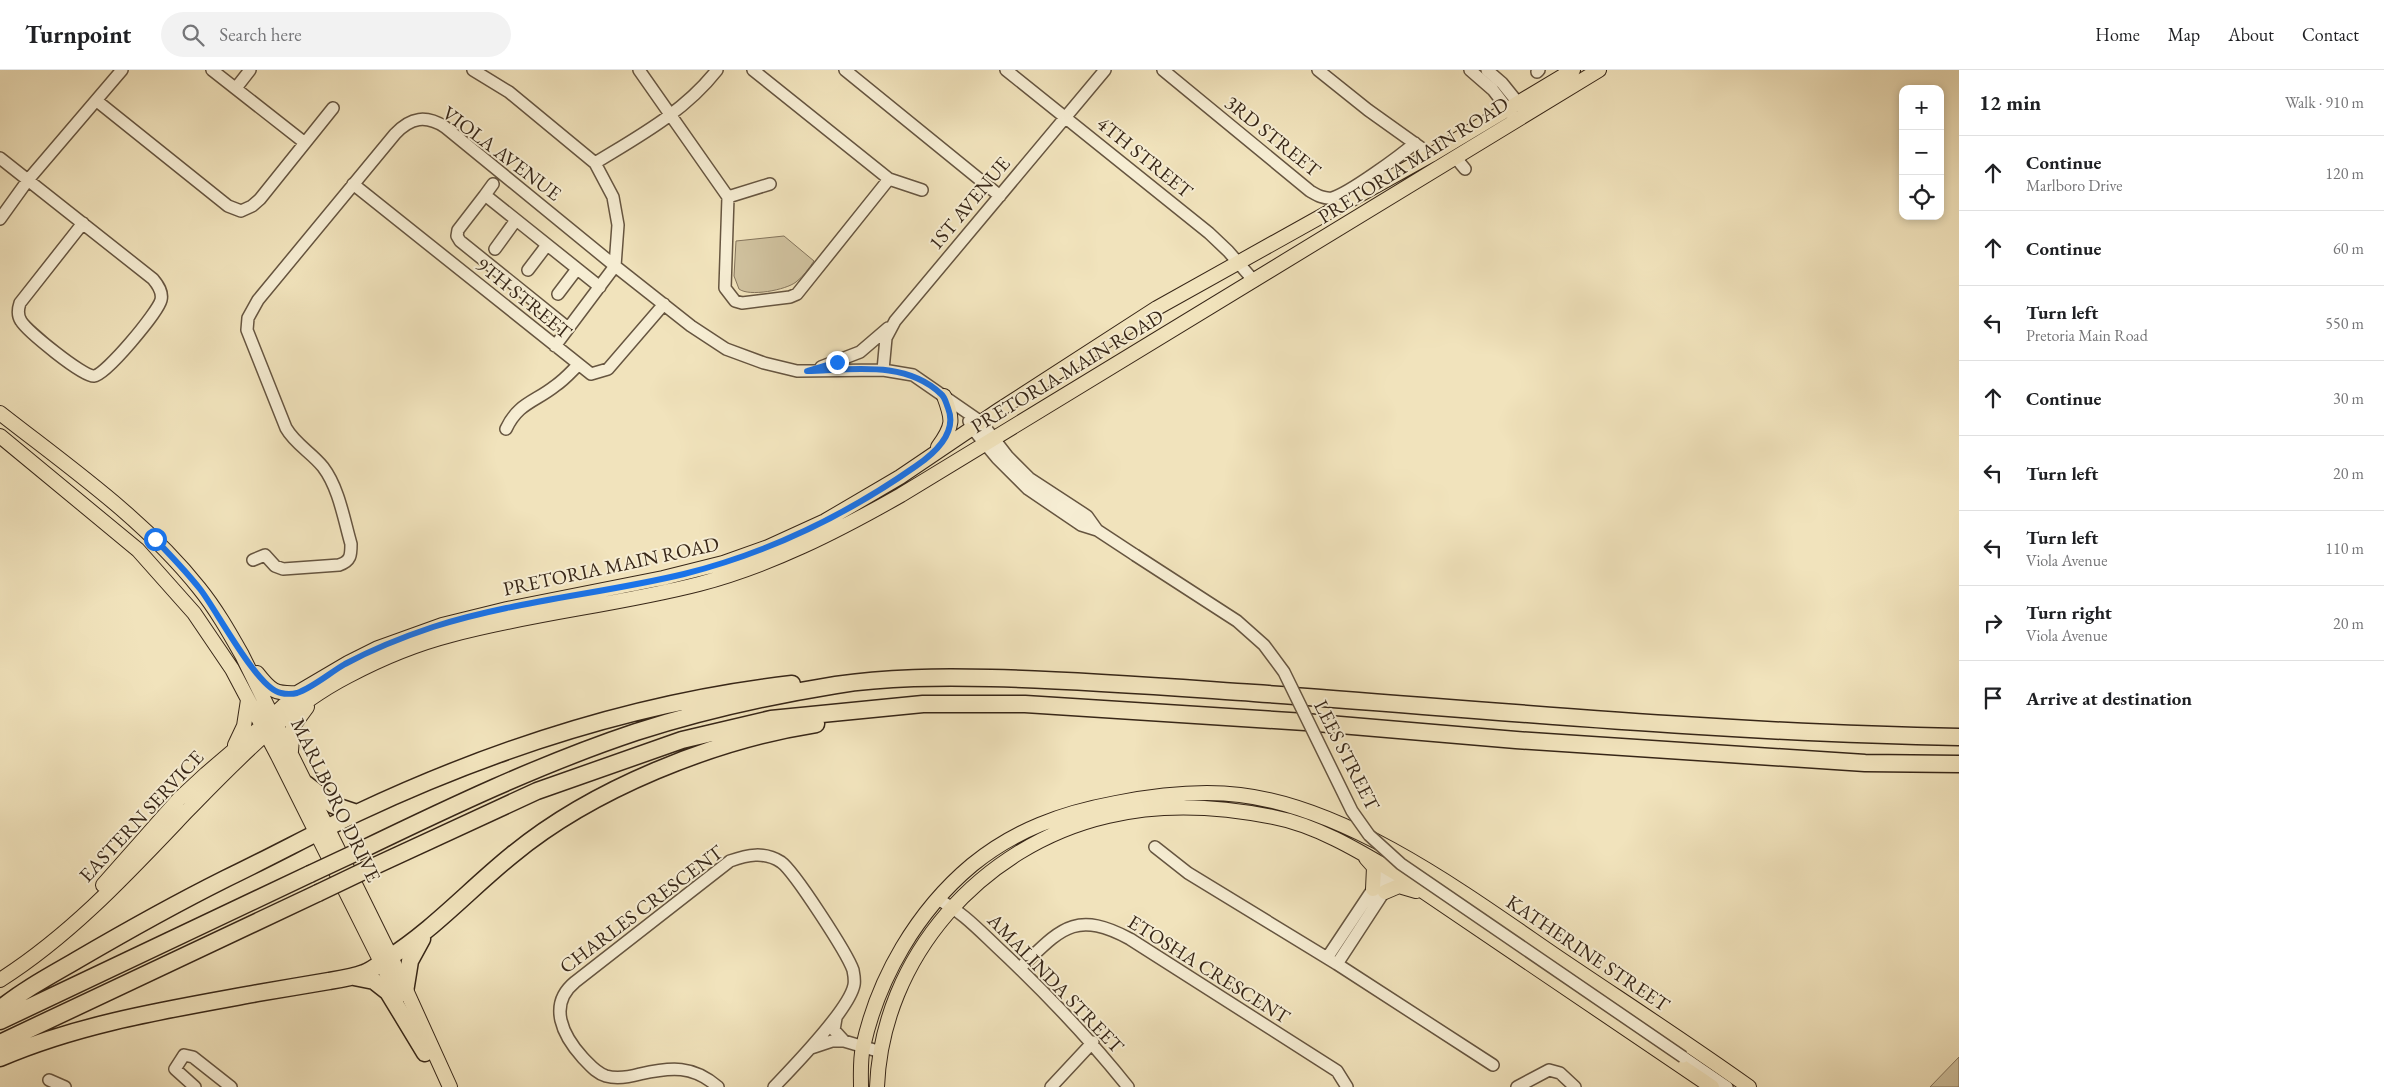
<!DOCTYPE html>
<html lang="en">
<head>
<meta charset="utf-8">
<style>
  body { margin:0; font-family:"EB Garamond",serif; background:#f2f2f2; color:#202124 }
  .controls { position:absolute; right:15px; top:15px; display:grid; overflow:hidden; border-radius:10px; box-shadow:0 2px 8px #0003 }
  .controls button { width:45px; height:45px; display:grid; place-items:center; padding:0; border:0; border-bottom:1px solid #e0e0e0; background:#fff; color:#202124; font:25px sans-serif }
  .stop { position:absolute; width:15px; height:15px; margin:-11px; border:4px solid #1a73e8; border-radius:50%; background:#fff }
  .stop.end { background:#1a73e8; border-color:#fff; box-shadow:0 1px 5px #0008 }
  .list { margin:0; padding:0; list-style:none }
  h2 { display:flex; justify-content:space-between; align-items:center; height:65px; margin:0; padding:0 20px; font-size:21px }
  h2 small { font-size:16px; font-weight:400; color:#757577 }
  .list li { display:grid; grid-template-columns:32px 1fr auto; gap:15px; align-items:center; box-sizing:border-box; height:75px; padding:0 20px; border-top:1px solid #e0e0e0 }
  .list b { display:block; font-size:19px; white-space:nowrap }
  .list p { margin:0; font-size:16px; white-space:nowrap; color:#757577 }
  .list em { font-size:16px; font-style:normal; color:#757577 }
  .icon { flex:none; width:28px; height:28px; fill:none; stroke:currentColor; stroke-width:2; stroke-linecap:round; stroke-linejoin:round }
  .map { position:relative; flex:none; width:1959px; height:1017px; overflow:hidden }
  header { display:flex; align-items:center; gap:30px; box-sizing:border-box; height:70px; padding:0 25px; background:#fff; border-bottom:1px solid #e0e0e0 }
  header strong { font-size:24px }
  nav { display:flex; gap:28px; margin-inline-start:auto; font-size:18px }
  .search { width:350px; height:45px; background:#f2f2f2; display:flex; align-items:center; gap:12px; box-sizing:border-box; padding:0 18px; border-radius:28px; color:#757577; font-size:19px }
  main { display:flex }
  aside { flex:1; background:#fff }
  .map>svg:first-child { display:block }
</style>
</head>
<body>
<header>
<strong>Turnpoint</strong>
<div class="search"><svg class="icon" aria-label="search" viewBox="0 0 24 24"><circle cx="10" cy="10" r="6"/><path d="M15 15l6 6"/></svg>Search here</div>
<nav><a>Home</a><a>Map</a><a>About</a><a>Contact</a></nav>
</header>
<main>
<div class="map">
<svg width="1959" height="1017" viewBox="0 0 1959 1017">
  <rect width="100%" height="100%" fill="#f1e3bc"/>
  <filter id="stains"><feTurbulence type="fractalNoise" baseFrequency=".004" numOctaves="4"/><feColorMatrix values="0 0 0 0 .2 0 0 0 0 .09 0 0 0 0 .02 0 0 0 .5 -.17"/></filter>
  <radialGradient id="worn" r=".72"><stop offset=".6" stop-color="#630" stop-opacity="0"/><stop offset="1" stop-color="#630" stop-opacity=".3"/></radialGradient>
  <path fill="#d1c3a0" stroke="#84745c" d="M784 166 814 191C809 198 803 207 796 212 786 220 749 227 739 219L734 206 736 171Z
    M1959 987V1017H1930Z"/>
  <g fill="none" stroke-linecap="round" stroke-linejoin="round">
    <defs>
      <path id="minor" d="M212 0 305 73
        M473 0 509 22 595 93 613 127 618 155 615 196 555 276
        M639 0 728 127 725 218 735 231 742 233 790 227 797 224 889 109
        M753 0 889 109 922 120
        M845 0 1000 126
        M1006 0 1209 163 1228 181 1254 211
        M1163 0 1310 121C1317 125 1323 129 1332 128 1348 124 1400 86 1415 73
        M1318 0 1368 40 1431 85
        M1470 0 1493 20 1513 46
        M1487 0 1502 13 1523 39
        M1537 2 1539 0
        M236 18 250 0
        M97 31 228 136 241 141 252 136 260 129 333 38
        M1455 87 1465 99
        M0 88 153 209C158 215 163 222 161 230 158 242 106 305 94 306 83 307 27 261 21 251 17 245 18 239 20 233L83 153
        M595 93C639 66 684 42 717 0
        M353 114 591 304 608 299 664 234
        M493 114 485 125 600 217
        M485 125 458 160 457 166 460 171 568 258
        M728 127 770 114
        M0 149 28 110 122 0
        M495 179 516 150
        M528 200 547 175
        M558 224 577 199
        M821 297 860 282 888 258
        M883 300 886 268 895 251 1105 0
        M969 351 972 358 997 388 1028 419 1081 455 1097 460 1135 485
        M506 359C518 333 535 332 555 316 564 310 571 302 578 295
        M253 490 265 485 275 496 283 499 339 495C351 491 351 485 351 474 344 450 339 418 323 397 312 383 295 374 286 358L247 260 248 248 258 230 395 64C411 47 426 45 445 57L615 196 691 256 726 279 764 293 797 301 883 300 913 305 981 352 1008 387 1029 408 1087 446 1097 460
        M1155 777 1188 803 1337 894 1493 995
        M937 829C960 840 978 859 997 877 1044 921 1088 967 1128 1017
        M1327 888 1387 798 1389 789
        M1337 894 1382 825 1399 796
        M1020 898C1060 860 1074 839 1130 869L1337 1001 1347 1017
        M836 948 834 960 844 971 881 982
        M811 978 832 971H844
        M1683 987 1727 1017
        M49 1010 65 1017
        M195 1017 175 999 184 985 193 987 231 1017
        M718 1017C693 995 671 997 640 1004 629 1007 617 1009 606 1006 596 1003 590 995 583 988 563 966 547 935 575 912L730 791C747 785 764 781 781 792 794 801 847 883 853 900 854 905 855 910 854 915 849 940 793 997 774 1017
        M1051 1017 1093 972
        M1517 1017 1549 1000 1560 1003 1575 1017"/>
      <path id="major" d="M0 343C69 397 144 449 199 518 216 539 229 562 242 585L391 887 450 1017
        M0 366 138 480 194 543 232 599 278 686 398 926
        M938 377C954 355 953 350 944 326
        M257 603C271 621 275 624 297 623
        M235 675 244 656 248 630
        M291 681 293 656 307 637
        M1366 788 1374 797 1373 819
        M103 815 179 729 206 704 261 657 297 623 348 593 378 578 442 555 507 539 663 508 723 493 768 477 825 451 900 407 999 340 1157 238 1431 85 1573 0
        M1385 822 1399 816 1416 821
        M0 910C71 865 129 802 187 741 236 691 286 638 348 606 380 589 416 574 451 565 532 543 617 535 699 514 771 495 836 462 901 425L1599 0
        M861 1017C861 1004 860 990 863 977 878 908 917 841 972 795 1015 760 1062 743 1116 733 1157 725 1199 720 1240 725 1350 738 1467 825 1556 886 1621 930 1686 972 1749 1017
        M877 1017C882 887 982 775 1108 746 1162 733 1218 736 1273 747 1316 755 1359 781 1396 803L1712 1017"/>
      <path id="highway" d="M306 714 333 735 357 743
        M357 782C448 738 540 694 636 662 701 641 768 626 836 615 887 607 940 607 991 608 1079 610 1167 617 1254 623 1489 640 1724 663 1959 667
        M366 800 537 721 682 670 771 649 923 634H1025L1305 652 1516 670 1865 693 1959 694
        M354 907 374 911 388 922 425 983
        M405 922 410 891 422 869
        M0 939C23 920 51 905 77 890 125 862 175 834 225 809 269 788 313 764 357 743 493 679 642 631 792 614
        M0 951 310 804
        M0 973 318 823
        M0 988C81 953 171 939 258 923 282 919 305 915 329 911 341 909 354 907 364 903 373 900 380 893 387 889 433 860 470 819 512 785 592 719 714 670 816 654"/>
    </defs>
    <use href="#minor" stroke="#665540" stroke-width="14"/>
    <use href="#major" stroke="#372617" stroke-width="16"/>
    <use href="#highway" stroke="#372617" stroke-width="19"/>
    <use href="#minor" stroke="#f6edd3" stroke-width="11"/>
    <use href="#major" stroke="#f1e3bc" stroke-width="14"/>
    <use href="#highway" stroke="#f1e3bc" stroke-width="16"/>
    <defs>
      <path id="minor-bridge" d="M1135 485 1237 551 1264 575 1284 602 1352 741 1369 765 1401 794 1683 987"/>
      <path id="highway-bridge" d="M310 804 357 782
        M318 823 366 800"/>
    </defs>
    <use href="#minor-bridge" stroke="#665540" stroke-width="14" stroke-linecap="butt"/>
    <use href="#highway-bridge" stroke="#372617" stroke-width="19" stroke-linecap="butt"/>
    <use href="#minor-bridge" stroke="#f6edd3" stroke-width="11"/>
    <use href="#highway-bridge" stroke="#f1e3bc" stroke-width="16"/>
  </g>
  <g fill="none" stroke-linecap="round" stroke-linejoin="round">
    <path stroke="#1a73e8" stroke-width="6" d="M155 469C170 485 186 501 200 519 216 539 258 620 281 623 285 624 293 624 297 623 312 618 331 602 345 594 373 579 403 567 433 557 514 531 601 524 684 504 768 483 846 445 916 396 935 383 958 363 948 338 946 333 945 327 941 324 905 290 852 300 807 301L837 292"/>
  </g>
  <g text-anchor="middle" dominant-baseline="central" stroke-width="4" stroke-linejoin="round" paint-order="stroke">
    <g font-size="20" fill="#372617" stroke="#f6edd3">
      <text transform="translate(1273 66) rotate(39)">3RD STREET</text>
      <text transform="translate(502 83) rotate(37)">VIOLA AVENUE</text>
      <text transform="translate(1145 87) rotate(39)">4TH STREET</text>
      <text transform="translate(1413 90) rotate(-32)">PRETORIA MAIN ROAD</text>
      <text transform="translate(969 133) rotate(-50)">1ST AVENUE</text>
      <text transform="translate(524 228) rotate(39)">9TH STREET</text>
      <text transform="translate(1067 301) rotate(-31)">PRETORIA MAIN ROAD</text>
      <text transform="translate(611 496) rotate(-12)">PRETORIA MAIN ROAD</text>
      <text transform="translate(1347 685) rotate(63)">LEES STREET</text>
      <text transform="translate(336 730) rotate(64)">MARLBORO DRIVE</text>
      <text transform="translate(141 746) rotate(-47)">EASTERN SERVICE</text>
      <text transform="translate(641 839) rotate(-37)">CHARLES CRESCENT</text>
      <text transform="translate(1588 883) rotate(34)">KATHERINE STREET</text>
      <text transform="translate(1209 899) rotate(32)">ETOSHA CRESCENT</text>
      <text transform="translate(1056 913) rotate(46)">AMALINDA STREET</text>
    </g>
  </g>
  <rect width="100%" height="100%" filter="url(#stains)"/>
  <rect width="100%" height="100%" fill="url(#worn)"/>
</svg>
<div class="controls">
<button>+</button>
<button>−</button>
<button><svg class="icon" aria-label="locate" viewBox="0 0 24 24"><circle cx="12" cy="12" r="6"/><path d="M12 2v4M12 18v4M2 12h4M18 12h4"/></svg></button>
</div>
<div class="stop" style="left:155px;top:469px"></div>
<div class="stop end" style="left:837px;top:292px"></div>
</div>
<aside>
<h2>12 min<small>Walk · 910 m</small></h2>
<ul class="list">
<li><svg class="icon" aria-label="ahead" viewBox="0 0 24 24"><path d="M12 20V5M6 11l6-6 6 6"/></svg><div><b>Continue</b><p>Marlboro Drive</p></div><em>120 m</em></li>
<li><svg class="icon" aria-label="ahead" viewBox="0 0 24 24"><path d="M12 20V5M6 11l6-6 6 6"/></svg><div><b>Continue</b></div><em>60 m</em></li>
<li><svg class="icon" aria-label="left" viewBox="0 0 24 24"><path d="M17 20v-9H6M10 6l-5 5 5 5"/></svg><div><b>Turn left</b><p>Pretoria Main Road</p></div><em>550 m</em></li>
<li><svg class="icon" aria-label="ahead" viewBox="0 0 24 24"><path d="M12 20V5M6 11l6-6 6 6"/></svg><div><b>Continue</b></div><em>30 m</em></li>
<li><svg class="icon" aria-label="left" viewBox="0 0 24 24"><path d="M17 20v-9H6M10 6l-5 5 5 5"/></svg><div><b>Turn left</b></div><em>20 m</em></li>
<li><svg class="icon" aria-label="left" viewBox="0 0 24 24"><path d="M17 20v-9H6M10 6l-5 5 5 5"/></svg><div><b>Turn left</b><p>Viola Avenue</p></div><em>110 m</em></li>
<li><svg class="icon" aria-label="right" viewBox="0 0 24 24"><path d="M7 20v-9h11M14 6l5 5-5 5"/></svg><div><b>Turn right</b><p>Viola Avenue</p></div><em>20 m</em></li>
<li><svg class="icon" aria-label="arrive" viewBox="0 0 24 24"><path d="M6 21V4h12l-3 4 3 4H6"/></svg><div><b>Arrive at destination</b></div></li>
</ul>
</aside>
</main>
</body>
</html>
